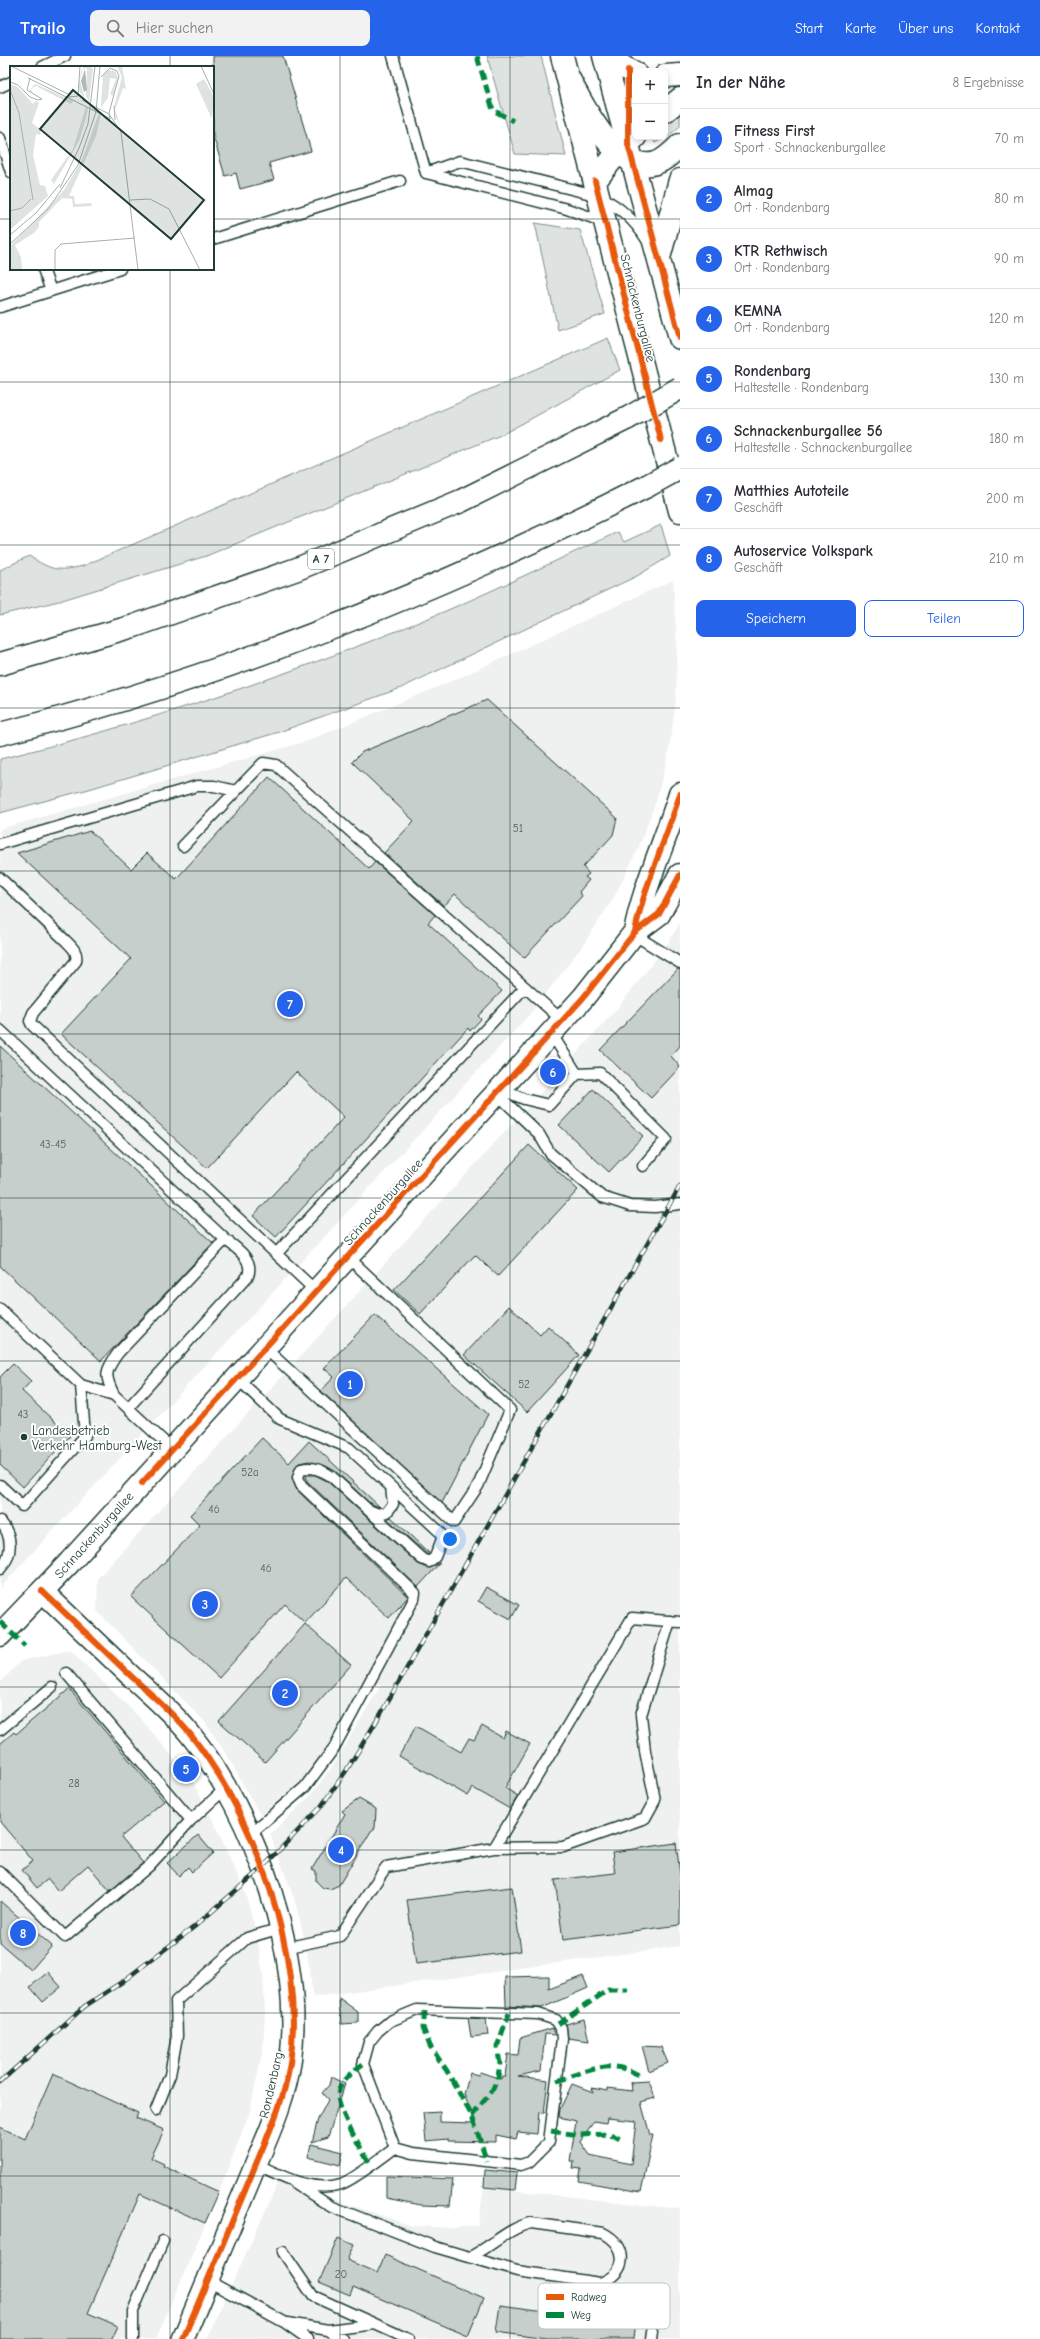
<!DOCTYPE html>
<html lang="de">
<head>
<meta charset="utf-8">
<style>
  body { margin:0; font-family:"Comic Neue",sans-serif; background:#f2f2f3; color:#2b2b33 }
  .controls { position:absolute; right:12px; top:12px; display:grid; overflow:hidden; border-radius:8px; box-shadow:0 2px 6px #0003 }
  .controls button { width:36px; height:36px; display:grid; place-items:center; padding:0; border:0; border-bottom:1px solid #e1e1e2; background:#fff; color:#2b2b33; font:20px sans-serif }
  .you { position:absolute; left:450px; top:1483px; width:14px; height:14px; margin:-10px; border:3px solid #fff; border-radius:50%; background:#1a73e8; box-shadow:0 0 0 6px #1a73e833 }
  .badge { display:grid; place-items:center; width:26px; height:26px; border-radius:50%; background:#2563eb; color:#fff; font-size:13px; font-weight:700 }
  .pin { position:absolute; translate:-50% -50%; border:2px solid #fff; box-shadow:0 1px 4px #0006 }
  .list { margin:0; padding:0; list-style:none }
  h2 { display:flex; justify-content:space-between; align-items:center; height:52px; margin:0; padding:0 16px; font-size:17px }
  h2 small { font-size:13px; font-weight:400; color:#7c7c81 }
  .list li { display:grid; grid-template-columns:26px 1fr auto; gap:12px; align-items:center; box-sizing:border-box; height:60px; padding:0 16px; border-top:1px solid #e1e1e2 }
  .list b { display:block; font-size:15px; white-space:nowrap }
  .list p { margin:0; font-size:13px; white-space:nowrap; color:#7c7c81 }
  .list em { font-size:13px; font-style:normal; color:#7c7c81 }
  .actions { display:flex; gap:8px; padding:12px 16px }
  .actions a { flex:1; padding:9px 0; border:1px solid #2563eb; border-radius:8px; text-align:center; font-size:14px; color:#2563eb }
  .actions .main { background:#2563eb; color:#fff }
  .icon { flex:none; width:22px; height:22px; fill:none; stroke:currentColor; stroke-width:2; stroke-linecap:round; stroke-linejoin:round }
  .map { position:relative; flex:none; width:680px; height:2283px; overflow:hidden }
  header { display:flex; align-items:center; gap:24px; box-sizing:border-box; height:56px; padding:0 20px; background:#2563eb; color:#fff }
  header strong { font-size:19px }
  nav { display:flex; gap:22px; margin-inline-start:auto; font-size:14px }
  .search { width:280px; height:36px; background:#f2f2f3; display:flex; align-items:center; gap:10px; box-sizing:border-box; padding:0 14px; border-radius:8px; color:#7c7c81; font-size:15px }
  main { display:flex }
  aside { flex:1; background:#fff }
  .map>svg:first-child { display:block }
</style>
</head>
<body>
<header>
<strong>Trailo</strong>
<div class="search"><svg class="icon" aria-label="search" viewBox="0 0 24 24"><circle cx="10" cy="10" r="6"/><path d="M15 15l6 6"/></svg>Hier suchen</div>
<nav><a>Start</a><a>Karte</a><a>Über uns</a><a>Kontakt</a></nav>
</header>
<main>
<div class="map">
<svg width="680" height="2283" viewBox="0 0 680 2283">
  <rect width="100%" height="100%" fill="#fff"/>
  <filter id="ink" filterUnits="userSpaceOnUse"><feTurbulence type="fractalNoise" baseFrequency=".025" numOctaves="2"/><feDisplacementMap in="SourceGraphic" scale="8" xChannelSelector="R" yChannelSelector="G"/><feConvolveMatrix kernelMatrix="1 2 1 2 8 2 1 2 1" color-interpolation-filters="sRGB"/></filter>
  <g filter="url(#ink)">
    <path fill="#eef1f0" d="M673 524 677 590 676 644 668 700 655 748 638 793 613 843 583 889 530 958 0 1532V773L307 685 452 625Z
      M680 867V1890L313 1941 306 1889 295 1845 270 1778 310 1740 332 1711 381 1629 366 1622 330 1687 301 1725 260 1759 227 1699 205 1666 97 1555 98 1522 616 954 669 886Z
      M70 1594 140 1662 191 1723 212 1762 245 1836 257 1879 263 1919 265 1956 263 1993 250 2055 219 2136 156 2283H0V1627L21 1605Z
      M279 2118 330 2142 412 2170 456 2172 478 2169 484 2131 680 2153V2283H207L274 2136Z"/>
    <path fill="#dee3e2" stroke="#7e908b" d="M487 0H541L566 100 515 98Z
      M680 58V70L670 79 655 87 652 81H665V70Z
      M535 167 580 174 605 258 558 274Z
      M608 282 620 314 503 378 206 500 59 545 0 559V514L29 500C51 514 57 516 83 510Z
      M661 469 670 500 637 520 401 632 279 676 89 733 0 757V703C143 668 283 621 419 566 486 539 552 506 618 476L624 486Z"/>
    <path fill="#c7cfcc" stroke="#1f3d34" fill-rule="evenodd" d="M213 0H283L311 95 269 107 274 124 240 133 236 117 225 120 213 79Z
      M487 644 617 762 613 779 583 811 589 818 585 821 589 824 579 836 582 840 524 902 455 838 444 850 384 797 414 765 352 706 362 696Z
      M269 721 369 813 375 806 435 859 428 867 502 935 478 960 481 963 470 975 468 972 276 1181 253 1160 344 1061 296 1016 207 1112 61 978 131 903 17 797 90 775 131 813 147 797 176 823Z
      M678 913H680V990L671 1000 680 1011 651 1042 600 994Z
      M0 990 213 1187 101 1305 0 1210Z
      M593 1033 643 1080 609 1116 559 1069Z
      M529 1089 578 1134 498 1220 475 1199 420 1258 394 1234Z
      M509 1250 540 1279 548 1270 579 1299 527 1356 464 1299Z
      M375 1259 488 1358 442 1447 321 1335 334 1321 324 1312Z
      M13 1308 31 1325 22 1335 70 1380 23 1431 0 1409V1321Z
      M262 1382 289 1407 309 1385 380 1451 371 1448 335 1415 326 1410 309 1405 299 1407 295 1411 292 1423 297 1434 408 1541 389 1562 346 1522 305 1567 285 1548 219 1622 131 1541 200 1469 190 1459Z
      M306 1419H315L327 1425 418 1508 430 1512 440 1507 418 1531 307 1425Z
      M391 1461 429 1497H426L387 1463Z
      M486 1531 519 1549 511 1563 478 1545Z
      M305 1568 351 1609 265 1706 219 1665Z
      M69 1633 164 1745 121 1781 143 1807 110 1835 88 1809 58 1835 48 1823 37 1832 22 1814 33 1805 0 1766V1688L14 1676 16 1678Z
      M416 1670 461 1696 469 1682 474 1684 482 1670 503 1682 506 1675 530 1688 505 1732 518 1740 510 1753 473 1732 468 1740 399 1700Z
      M359 1743 376 1753 375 1772 371 1775 339 1829 330 1833 323 1832 316 1825V1815L312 1813 345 1758 342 1755Z
      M198 1779 213 1797 192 1816 188 1811 179 1820 167 1807Z
      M676 1787 680 1818V1869L563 1884 555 1824 615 1817 612 1796Z
      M512 1831 521 1895 416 1908 407 1844Z
      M0 1845 52 1890 31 1914 0 1887Z
      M48 1916 61 1931 43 1946 30 1931Z
      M549 1920V1933L583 1920 588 1932 542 1952 506 1950 505 1921Z
      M339 1942 358 1956V1967L341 1968Z
      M468 1962 486 1963 488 1979 471 1981Z
      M584 1963 589 1985 568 1982 566 1968Z
      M553 1972 555 1979 545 1978 541 2015 518 2020 548 2024 544 2057 539 2056 537 2078 518 2076 516 2083 496 2079V2086L448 2085V2083L426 2085 423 2057 440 2056V2066L475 2067 464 2038 470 2017 479 2019 480 2016 501 2023 502 2020H505L508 1998 518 1999 520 1982Z
      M642 1990 661 1991 668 2007 649 2015Z
      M53 2018 138 2057 136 2062 164 2074 151 2102 164 2108 163 2110 219 2136 205 2167 140 2138 88 2257 118 2270 112 2283H0V2071L25 2083Z
      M331 2021 345 2028 328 2081 312 2086 318 2063 328 2044 322 2037 329 2029Z
      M649 2025 655 2042 641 2046 650 2079H653L641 2136 579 2125 581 2113 573 2112 574 2106 570 2105 576 2065 559 2061 560 2053 572 2028 593 2036 592 2032 608 2035V2032L632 2035 631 2026ZM607 2062 636 2065 631 2108 590 2099 581 2086 594 2065 606 2067Z
      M311 2088 343 2096 340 2109 308 2101Z
      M485 2114 517 2117 515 2134 484 2131Z
      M386 2120 453 2123 450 2150 421 2149 386 2142Z
      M338 2182 354 2189 347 2204 377 2217 385 2199 484 2242 468 2280 353 2231 350 2239 319 2226Z
      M500 2249 635 2267 633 2283H546L496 2276Z"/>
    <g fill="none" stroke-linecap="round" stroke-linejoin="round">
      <defs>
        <path id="lane" d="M393 0 426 117
          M42 11 65 0
          M0 31 11 26
          M0 82 11 116
          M426 117 460 105 599 140C619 151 634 163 647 184
          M426 117 567 153 605 166
          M213 183 400 125
          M43 213 51 235
          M0 251 120 213
          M0 788 197 730H214L236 735
          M183 790 263 707 276 709 563 965
          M0 822 66 885C72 891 78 896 76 905L33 957 30 965 32 969 317 1236
          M633 878 680 907
          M0 974 226 1184
          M577 1018 600 1017 666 1083 643 1110
          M500 1033 524 1043 549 1049 577 1018 551 977
          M497 1038 539 1078 550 1097 602 1141 630 1150 655 1151 680 1148
          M277 1197 525 931
          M0 1253 81 1329 114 1339 172 1393
          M265 1292 454 1466 478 1430 510 1354 348 1201
          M238 1323 280 1363 349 1392 440 1476 442 1483 435 1501 429 1506 422 1503 331 1420C321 1414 313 1410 301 1413L298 1421 301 1429 415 1537 414 1543 334 1692 305 1731 249 1779
          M114 1339C104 1319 105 1315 118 1297L220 1189 226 1184C238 1193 254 1204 248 1220L128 1352
          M0 1429 22 1450 85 1380 81 1329
          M369 1454 378 1458 387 1456 393 1448 391 1431
          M0 1465C13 1480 13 1499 0 1513
          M66 1617 191 1764
          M0 1674 52 1631
          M494 1792 563 1791 645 1762 655 1744 645 1695 641 1659 670 1565
          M0 1816 65 1881 149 1810 191 1764 227 1731
          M285 1892 340 1880 386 1811 494 1792 632 1562 680 1566
          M156 2054 170 2019 177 1980 176 1945 247 1882 281 1872
          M256 2108C282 2120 312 2137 341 2128 355 2123 381 2102 395 2092L413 2097 521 2109 529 2106 549 2086 562 1983 561 1972 556 1964 538 1958 417 1954 390 1965 378 1975 369 1986 363 2008 395 2092
          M296 2128 330 2150 435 2191 517 2215 600 2227C628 2217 629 2190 603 2177L531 2167C508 2172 491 2191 470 2201
          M283 2196 313 2240 408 2283
          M208 2225 284 2266 308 2283
          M288 2267 328 2274 375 2268
          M328 2274 343 2283
          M133 2283V2255L163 2185
          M652 2283 653 2275"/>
        <path id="street" d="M42 1535C72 1564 102 1592 132 1621 152 1639 173 1657 190 1678 255 1759 306 1904 290 2007 284 2047 266 2083 251 2120 228 2175 206 2229 183 2283"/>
        <path id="secondary" d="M562 0 680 455
          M604 0 680 282
          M635 876C644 829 666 784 680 738
          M0 1579 70 1506 583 942 635 876 659 858 680 819"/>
        <path id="highway" d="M609 0 623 11 635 17
          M665 20 680 19
          M568 21C582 48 616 119 656 107 665 104 673 96 680 89
          M665 55 680 43
          M595 125 614 101 635 81
          M659 202 680 124
          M0 608 134 570 297 513 461 445 628 362
          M0 678C226 621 439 535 647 430"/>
      </defs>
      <use href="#lane" stroke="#1f3d34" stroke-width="13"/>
      <use href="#street" stroke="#1f3d34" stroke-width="24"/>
      <use href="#secondary" stroke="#1f3d34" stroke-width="25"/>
      <use href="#highway" stroke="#1f3d34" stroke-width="25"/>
      <use href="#lane" stroke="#fff" stroke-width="10"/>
      <use href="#street" stroke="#fff" stroke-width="21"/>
      <use href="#secondary" stroke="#fff" stroke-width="22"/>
      <use href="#highway" stroke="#fff" stroke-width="22"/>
      <defs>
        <path id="rail" d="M0 2026 85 1950 122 1926 194 1871 262 1812 320 1752 346 1715 379 1661 680 1130"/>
      </defs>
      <use href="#rail" stroke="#1f3d34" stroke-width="4.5"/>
      <use href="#rail" stroke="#fff" stroke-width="3" stroke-dasharray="9" stroke-linecap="butt"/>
      <defs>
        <path id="highway-bridge" d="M628 362 680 332
          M647 430 680 412"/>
      </defs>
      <use href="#highway-bridge" stroke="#1f3d34" stroke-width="25" stroke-linecap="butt"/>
      <use href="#highway-bridge" stroke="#fff" stroke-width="22"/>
      <path stroke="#00873e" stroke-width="5" stroke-dasharray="10 5" stroke-linecap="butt" d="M477 0 493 54 513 65
        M0 1566 25 1590
        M425 1955 423 1972 430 1990 447 2015 472 2060 487 2105
        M558 1968 608 1934H628
        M363 2008C353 2015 339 2025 338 2039 337 2053 363 2095 370 2109
        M557 2025C587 2016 611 2001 640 2020
        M472 2060 492 2035 498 2021 500 2007 497 1991 509 1957
        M551 2075 579 2079 610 2078 624 2085"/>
      <defs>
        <path id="cycleway" d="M628 14V88L680 282
          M595 125 661 384
          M635 876C644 829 666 784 680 738
          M142 1427 583 942 635 876 659 858 680 819
          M42 1535C72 1564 102 1592 132 1621 152 1639 173 1657 190 1678 255 1759 306 1904 290 2007 284 2047 266 2083 251 2120 228 2175 206 2229 183 2283"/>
      </defs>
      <use href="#cycleway" stroke="#fff" stroke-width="8"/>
      <use href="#cycleway" stroke="#e8590c" stroke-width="6"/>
    </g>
  </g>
  <path fill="none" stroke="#1f3d34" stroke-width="1" stroke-opacity="0.55" d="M170 0V11M340 0V2283M510 0V2283M0 163H11M213 163H680M170 213V2283M0 326H680M0 489H680M0 652H680M0 815H680M0 978H680M0 1142H680M0 1305H680M0 1468H680M0 1631H680M0 1794H680M0 1957H680M0 2120H680"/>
  <circle fill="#1f3d34" stroke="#fff" stroke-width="1.5" cx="24" cy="1381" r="4"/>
  <g text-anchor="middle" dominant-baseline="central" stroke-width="4" stroke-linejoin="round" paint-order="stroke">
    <g font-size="11" fill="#49625a">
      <text x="518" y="772">51</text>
      <text x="53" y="1088">43-45</text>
      <text x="524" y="1328">52</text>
      <text x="23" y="1358">43</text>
      <text x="250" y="1416">52a</text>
      <text x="214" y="1453">46</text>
      <text x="266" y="1512">46</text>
      <text x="74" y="1727">28</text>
      <text x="341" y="2218">20</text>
    </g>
    <rect fill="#fff" stroke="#627771" stroke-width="1" x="308" y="493" width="26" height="20" rx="3"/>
    <g font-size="12" font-weight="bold" fill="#1f3d34">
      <text x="321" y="503">A 7</text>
    </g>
    <g font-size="13" fill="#1f3d34" stroke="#fff">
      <text transform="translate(638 252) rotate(76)">Schnackenburgallee</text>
      <text transform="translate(383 1146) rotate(-48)">Schnackenburgallee</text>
      <text transform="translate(94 1479) rotate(-48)">Schnackenburgallee</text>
      <text transform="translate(271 2029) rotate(-77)">Rondenbarg</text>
    </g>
    <g font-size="13" fill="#1f3d34" stroke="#fff" text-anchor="start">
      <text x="32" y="1374">Landesbetrieb<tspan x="32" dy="15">Verkehr Hamburg-West</tspan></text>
    </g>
  </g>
  <g transform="translate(10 10)">
    <rect width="204" height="204" fill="#fff"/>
    <path d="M74 0H80L83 3 79 36 76 30 77 2 73 3 70 14 75 34 68 23 71 6ZM107 0H112L116 23 113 22 105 44 111 61 106 52 104 41 112 11ZM97 4 105 5 108 12 103 30 100 28 106 13 100 12 98 32 91 41 93 9ZM194 13 204 31 202 53 186 18ZM0 18 8 21 23 38 26 35 29 37 22 57 31 64 30 69 26 68 23 89 30 119 35 120 38 130 0 164ZM25 18 44 26 63 35 61 38 26 20 21 23 23 27 19 25ZM76 41 78 42 76 52 69 75 44 118 41 114 63 83ZM89 47 91 48 86 70 59 130H64L65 138 81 137 82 140 63 141 62 133 52 132 29 156V161L24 167 5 179 11 191 12 204H0V180L54 124 72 94Z" fill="#dee3e2"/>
    <path d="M75 3 77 24 74 26 71 15Z" fill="#afbab7"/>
    <path fill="none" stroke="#a5b1ae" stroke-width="1" d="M1 0 60 29M191 0 204 28M91 11 100 2 107 5 109 10 99 47 100 53M18 12 101 53M0 16 8 19 20 31 28 34 32 33M0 24 9 47 23 134M17 24 32 33M17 24 20 12M59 31 68 30 70 0M72 34 99 48 111 66 128 204M104 40 105 54M50 122 69 82 78 58 85 0M120 134 140 133 159 143 190 204M0 145 12 142 21 133M0 169 26 147 50 118M0 178 38 143 68 99 86 46 90 0M45 204V184L51 178 125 172"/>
    <path fill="#1f3d34" fill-opacity="0.15" stroke="#1f3d34" stroke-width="2" d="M63 24 194 134 161 173 30 63Z"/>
    <rect width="204" height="204" fill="none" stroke="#1f3d34" stroke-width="2"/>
  </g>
  <rect x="538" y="2227" width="132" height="46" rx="6" fill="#fff" stroke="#bcc5c2" stroke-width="1"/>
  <rect x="546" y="2238" width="18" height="6" fill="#e8590c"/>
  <rect x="546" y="2256" width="18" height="6" fill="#00873e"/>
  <g font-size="11" fill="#1f3d34">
    <text x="571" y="2245">Radweg</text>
    <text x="571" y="2263">Weg</text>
  </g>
</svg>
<div class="controls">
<button>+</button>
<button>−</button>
</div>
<div class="you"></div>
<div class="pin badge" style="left:350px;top:1328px">1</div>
<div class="pin badge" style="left:285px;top:1637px">2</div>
<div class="pin badge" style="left:205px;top:1548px">3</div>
<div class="pin badge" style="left:341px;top:1794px">4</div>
<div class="pin badge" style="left:186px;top:1713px">5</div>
<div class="pin badge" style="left:553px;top:1016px">6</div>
<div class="pin badge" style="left:290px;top:948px">7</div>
<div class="pin badge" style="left:23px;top:1877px">8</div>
</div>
<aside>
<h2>In der Nähe<small>8 Ergebnisse</small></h2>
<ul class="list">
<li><span class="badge">1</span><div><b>Fitness First</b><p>Sport · Schnackenburgallee</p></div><em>70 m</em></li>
<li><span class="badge">2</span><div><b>Almag</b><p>Ort · Rondenbarg</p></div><em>80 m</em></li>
<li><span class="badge">3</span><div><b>KTR Rethwisch</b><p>Ort · Rondenbarg</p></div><em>90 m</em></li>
<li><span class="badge">4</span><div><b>KEMNA</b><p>Ort · Rondenbarg</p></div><em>120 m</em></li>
<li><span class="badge">5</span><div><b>Rondenbarg</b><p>Haltestelle · Rondenbarg</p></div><em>130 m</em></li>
<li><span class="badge">6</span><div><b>Schnackenburgallee 56</b><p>Haltestelle · Schnackenburgallee</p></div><em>180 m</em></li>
<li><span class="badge">7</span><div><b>Matthies Autoteile</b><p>Geschäft</p></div><em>200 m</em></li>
<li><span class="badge">8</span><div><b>Autoservice Volkspark</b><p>Geschäft</p></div><em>210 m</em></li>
</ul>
<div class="actions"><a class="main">Speichern</a><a>Teilen</a></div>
</aside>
</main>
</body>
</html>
